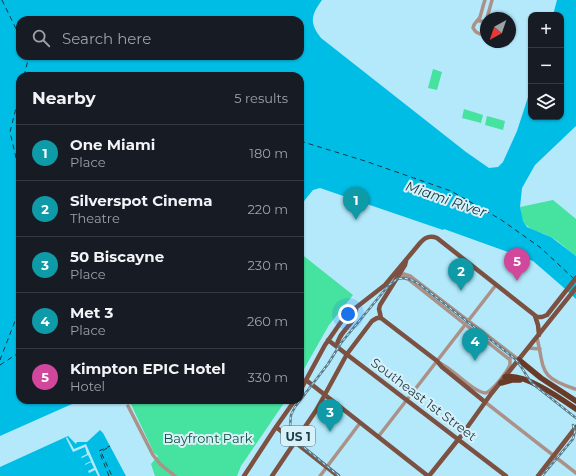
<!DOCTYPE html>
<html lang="en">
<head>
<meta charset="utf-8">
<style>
  body { margin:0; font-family:Montserrat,sans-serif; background:#242831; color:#f1f3f6 }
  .controls { position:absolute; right:12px; top:12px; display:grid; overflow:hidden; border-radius:8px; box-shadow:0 1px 3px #0004 }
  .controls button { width:36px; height:36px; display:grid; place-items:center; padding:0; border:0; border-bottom:1px solid #363941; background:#171b24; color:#f1f3f6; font:20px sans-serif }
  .compass { position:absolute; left:480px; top:12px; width:36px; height:36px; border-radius:50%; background:#171b24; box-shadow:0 1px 3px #0004; rotate:220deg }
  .you { position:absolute; left:348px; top:314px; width:14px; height:14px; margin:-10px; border:3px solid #fff; border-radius:50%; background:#1a73e8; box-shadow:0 0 0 6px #1a73e833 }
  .badge { display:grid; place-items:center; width:26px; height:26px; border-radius:50%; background:#2563eb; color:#fff; font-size:13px; font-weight:700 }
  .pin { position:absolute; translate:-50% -33px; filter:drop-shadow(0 1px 2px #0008) }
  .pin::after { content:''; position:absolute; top:21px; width:14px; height:12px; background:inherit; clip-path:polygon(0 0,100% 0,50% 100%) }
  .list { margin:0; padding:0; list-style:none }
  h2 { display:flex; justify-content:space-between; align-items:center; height:52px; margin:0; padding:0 16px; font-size:17px }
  h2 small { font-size:13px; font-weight:400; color:#9ea1a6 }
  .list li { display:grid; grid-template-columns:26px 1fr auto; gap:12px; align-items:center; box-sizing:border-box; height:56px; padding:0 16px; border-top:1px solid #363941 }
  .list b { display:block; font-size:15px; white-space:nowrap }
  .list p { margin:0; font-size:13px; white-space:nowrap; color:#9ea1a6 }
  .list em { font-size:13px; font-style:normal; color:#9ea1a6 }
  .icon { flex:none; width:22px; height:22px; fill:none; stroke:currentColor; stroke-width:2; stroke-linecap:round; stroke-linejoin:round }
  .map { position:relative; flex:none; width:576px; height:476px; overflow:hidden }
  .search { position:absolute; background:#171b24; box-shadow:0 1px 3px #0004; left:16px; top:16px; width:288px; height:44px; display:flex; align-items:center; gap:10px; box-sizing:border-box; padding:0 14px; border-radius:12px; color:#9ea1a6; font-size:15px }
  .panel { position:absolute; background:#171b24; box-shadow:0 1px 3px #0004; left:16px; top:72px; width:288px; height:332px; border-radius:12px }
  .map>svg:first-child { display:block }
</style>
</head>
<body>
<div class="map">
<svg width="576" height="476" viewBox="0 0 576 476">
  <rect width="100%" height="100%" fill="#b3e9fb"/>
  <path fill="#46e29f" d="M433 69 442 72 437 90 428 88Z
    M464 109 483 115 481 123 462 118Z
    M487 116 505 121 503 130 485 125Z
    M553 200 576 219V256C568 250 560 242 551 237 534 228 521 231 520 207Z
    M300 253 353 295 329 325 300 376Z
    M129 400H286L241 466 237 476H155L151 464 158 456 154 453Z"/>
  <path fill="#00bde6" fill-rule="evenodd" d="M0 0H322C311 15 309 23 321 38L466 152 489 168 498 167 503 162 517 131 531 88V117H561V15H553L557 0H576V126L535 165 522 188 520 207 523 221 527 227 551 237 576 256V299L563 287 533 261 444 229 443 230 320 188 313 190 300 206V76H20V400H81L0 436ZM20 20H300V56H20Z
    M100 430 103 433 126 476H0V467L68 436 76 444 77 442H87Z"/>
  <path fill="#b3e9fb" d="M67 437 74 449 86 444 100 476H98L95 470 89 473 88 471 94 468 91 462 85 465V464L91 461 88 455 82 458 81 457 87 454 85 447 73 452 66 438Z"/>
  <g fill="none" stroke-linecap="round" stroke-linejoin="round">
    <path stroke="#17353f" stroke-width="1" stroke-dasharray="5 4" stroke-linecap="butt" d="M2 0 20 37
      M24 76 29 56
      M20 92 10 132 20 175
      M300 141 365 161 451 191 500 219 541 248 573 278
      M0 360 20 308
      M0 365 20 352
      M107 448 101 452 112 476
      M109 476 99 451 110 446"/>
    <path stroke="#ab9188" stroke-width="3.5" d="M485 0C483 5 482 11 480 17 478 21 474 22 473 28L476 32 480 34 484 31 486 28
      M487 18 492 0
      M477 21H482L486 26
      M399 275 404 274 410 276 519 360
      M396 279 402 277 408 279 510 360
      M537 338C545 370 538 377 575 389
      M528 348 540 349
      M438 362C453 368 472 392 486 393 493 390 507 372 510 365 510 363 510 360 510 358
      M485 402 576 473
      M128 406 153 455 160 464 175 476
      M378 437 496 285
      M320 476 360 423"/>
    <path stroke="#7c5141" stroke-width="4.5" d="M535 316 538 325 539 335
      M381 318 437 361 442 367 485 402
      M381 318 379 309 380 305 405 265 406 261
      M328 340 506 476
      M337 346C338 331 357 324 356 308
      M306 380 428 476
      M300 391 325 345 341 322 349 313 385 285 420 243C425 237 430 235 437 238L537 317H542L547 315 576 278
      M276 427 338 476
      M244 476 276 427 295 400
      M272 476 317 409 347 354 372 321 377 318H381
      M429 476 461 436 491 394 576 288
      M538 476 576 427"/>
    <path stroke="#6a3a28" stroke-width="5.5" d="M519 360 541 378 576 401
      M505 377C523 372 560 398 576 409
      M501 383 512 380H520"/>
    <defs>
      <path id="rail" d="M339 476 295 440 290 427 291 415 295 407 328 364 341 343 389 285 397 279 404 278 412 280 419 284 514 358C522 365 525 376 533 384L576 418
        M542 476 573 439 575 431 573 425"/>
    </defs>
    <use href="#rail" stroke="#577d8a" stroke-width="2.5"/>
    <use href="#rail" stroke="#d7f1fa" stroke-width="1" stroke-dasharray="3" stroke-linecap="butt"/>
  </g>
  <g text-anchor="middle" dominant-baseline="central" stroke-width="4" stroke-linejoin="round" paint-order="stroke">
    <rect fill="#d7f1fa" stroke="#56727b" stroke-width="1" x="281" y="426" width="34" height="20" rx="3"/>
    <g font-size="12" font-weight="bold" fill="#1f3b44">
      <text x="298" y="436">US 1</text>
    </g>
    <g font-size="13" fill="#1f3b44" stroke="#d7f1fa">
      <text transform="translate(424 399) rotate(37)">Southeast 1st Street</text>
    </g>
    <g font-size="13" fill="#115338" stroke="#d7f1fa">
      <text x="208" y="438">Bayfront Park</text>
    </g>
    <g font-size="14" font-style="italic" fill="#17353f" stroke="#d7f1fa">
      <text transform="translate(446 199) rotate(19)">Miami River</text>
    </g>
  </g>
</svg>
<div class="controls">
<button>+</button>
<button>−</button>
<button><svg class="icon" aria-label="layers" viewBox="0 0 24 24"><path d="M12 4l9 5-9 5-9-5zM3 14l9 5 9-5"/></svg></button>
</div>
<svg class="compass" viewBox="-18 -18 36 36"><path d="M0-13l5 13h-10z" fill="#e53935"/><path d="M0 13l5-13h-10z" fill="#9ea1a6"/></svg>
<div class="you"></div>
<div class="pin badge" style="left:356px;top:220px;background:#0f9aa8">1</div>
<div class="pin badge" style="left:461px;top:291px;background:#0f9aa8">2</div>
<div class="pin badge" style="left:330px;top:432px;background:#0f9aa8">3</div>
<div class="pin badge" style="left:475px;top:361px;background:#0f9aa8">4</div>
<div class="pin badge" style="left:517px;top:281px;background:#d1479c">5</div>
<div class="search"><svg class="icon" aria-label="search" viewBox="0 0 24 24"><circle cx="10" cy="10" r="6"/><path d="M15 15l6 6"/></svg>Search here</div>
<section class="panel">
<h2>Nearby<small>5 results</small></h2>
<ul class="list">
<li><span class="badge" style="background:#0f9aa8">1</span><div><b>One Miami</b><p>Place</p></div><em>180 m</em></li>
<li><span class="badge" style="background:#0f9aa8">2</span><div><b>Silverspot Cinema</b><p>Theatre</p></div><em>220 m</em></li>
<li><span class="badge" style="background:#0f9aa8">3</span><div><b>50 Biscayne</b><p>Place</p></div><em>230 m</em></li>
<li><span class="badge" style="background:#0f9aa8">4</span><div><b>Met 3</b><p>Place</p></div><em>260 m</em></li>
<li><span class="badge" style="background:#d1479c">5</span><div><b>Kimpton EPIC Hotel</b><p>Hotel</p></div><em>330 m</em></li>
</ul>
</section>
</div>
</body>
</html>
